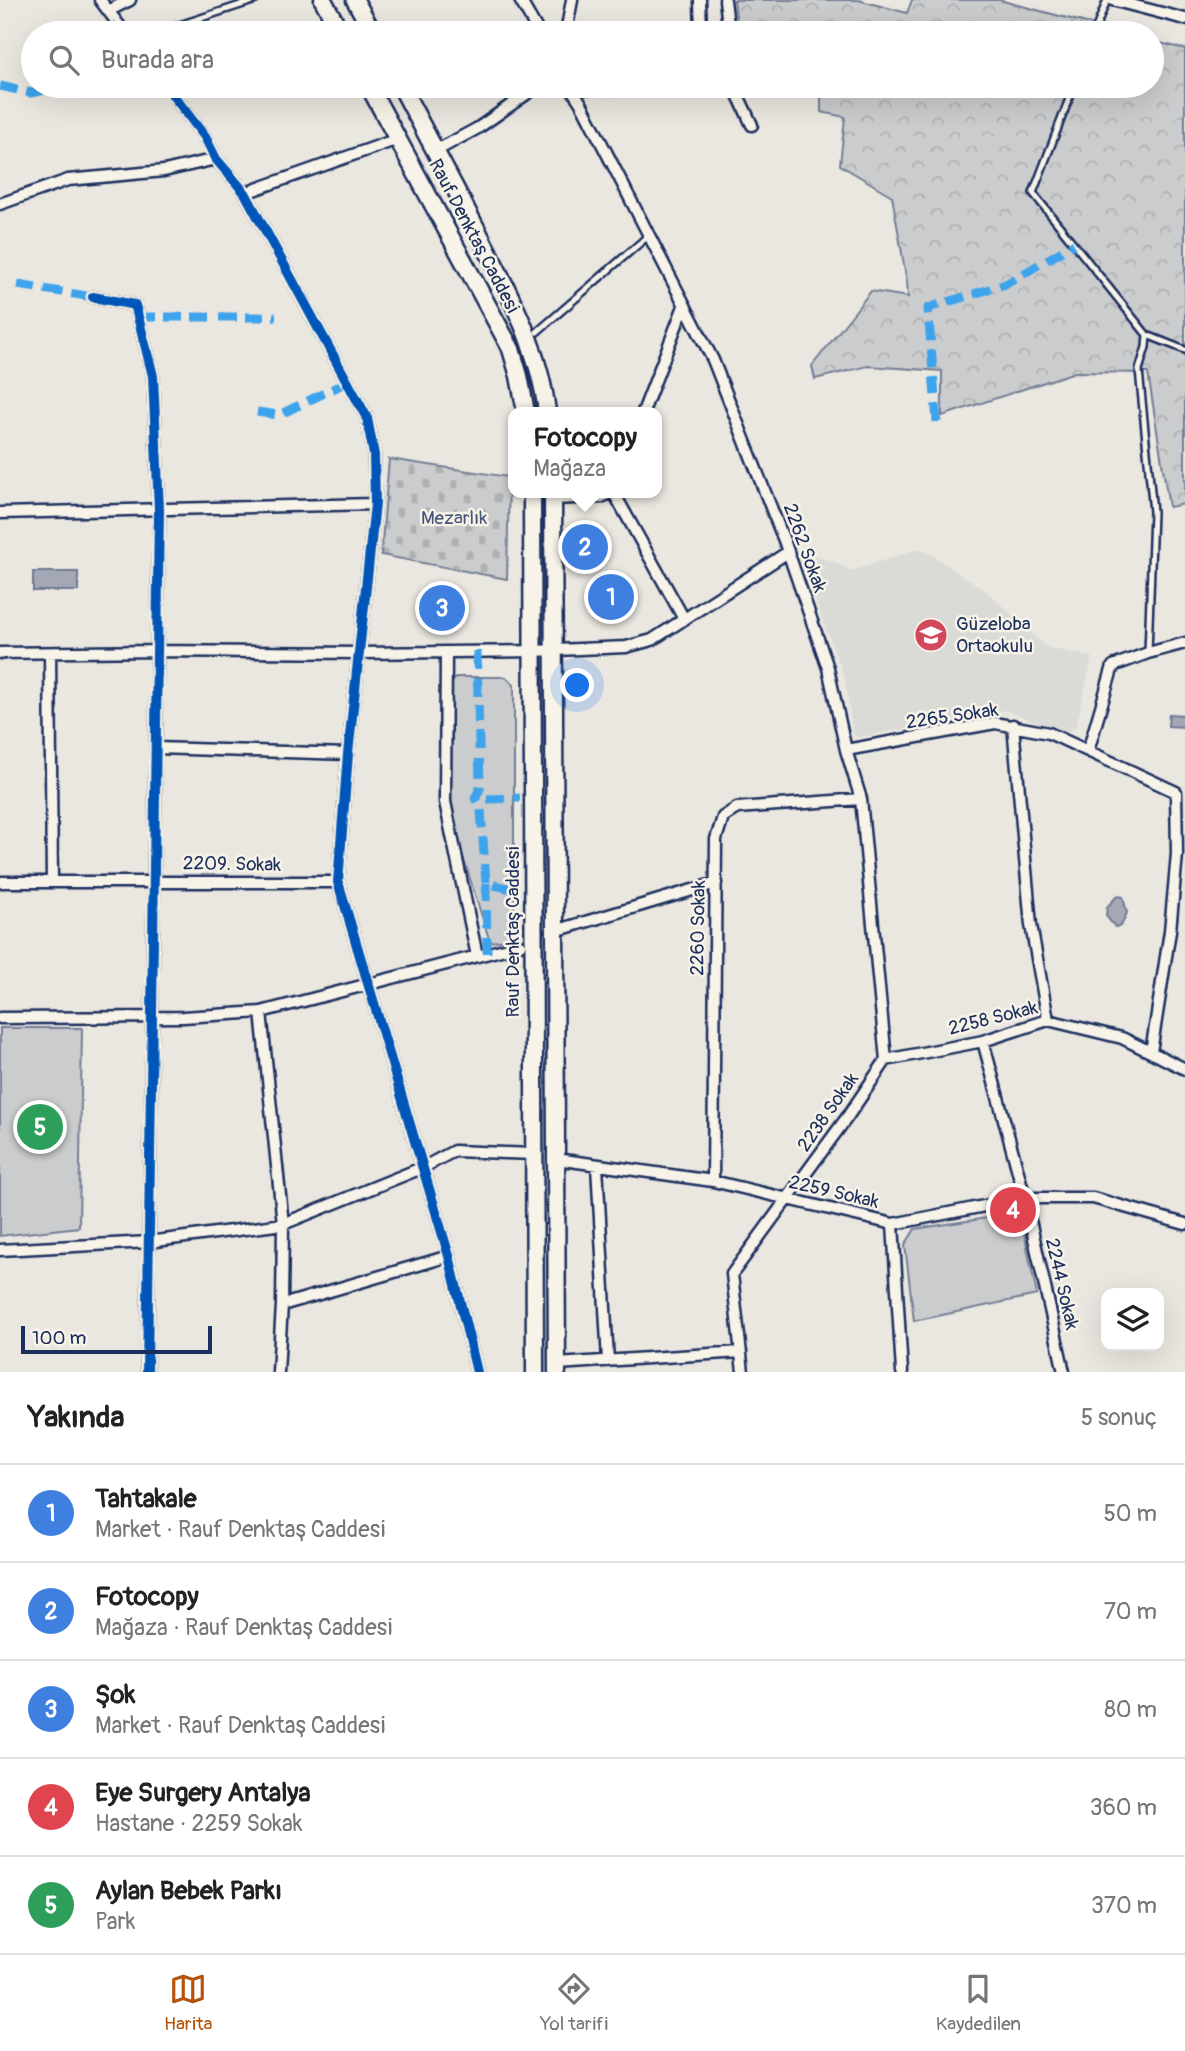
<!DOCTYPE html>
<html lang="tr">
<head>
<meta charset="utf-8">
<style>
  body { margin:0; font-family:Pangolin,sans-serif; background:#f6f6f6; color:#222 }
  .controls { position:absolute; right:21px; bottom:21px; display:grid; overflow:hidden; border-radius:14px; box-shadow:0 7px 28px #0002 }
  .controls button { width:63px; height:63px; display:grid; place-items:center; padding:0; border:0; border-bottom:2px solid #e0e0e0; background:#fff; color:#222; font:35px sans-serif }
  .scale { position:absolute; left:21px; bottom:18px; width:191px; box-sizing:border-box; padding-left:7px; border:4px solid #1b2f5e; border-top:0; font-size:19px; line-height:24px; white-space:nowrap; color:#1b2f5e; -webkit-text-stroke:5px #f7f3e8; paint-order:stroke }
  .you { position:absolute; left:578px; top:686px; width:24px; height:24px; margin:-18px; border:5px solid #fff; border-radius:50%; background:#1a73e8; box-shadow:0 0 0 10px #1a73e833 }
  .badge { display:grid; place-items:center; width:46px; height:46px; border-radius:50%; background:#b45309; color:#fff; font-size:23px; font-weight:700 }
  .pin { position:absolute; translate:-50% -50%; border:4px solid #fff; box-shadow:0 2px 7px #0006 }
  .popup { position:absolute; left:508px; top:407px; width:154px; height:91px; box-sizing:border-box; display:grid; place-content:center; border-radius:14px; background:#fff; filter:drop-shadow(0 2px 5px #0005); font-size:23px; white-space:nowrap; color:#767676 }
  .popup b { font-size:26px; color:#222 }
  .popup::after { content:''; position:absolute; left:50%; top:100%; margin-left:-14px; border:14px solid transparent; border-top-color:#fff }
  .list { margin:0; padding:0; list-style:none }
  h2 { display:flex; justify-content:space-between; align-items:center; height:91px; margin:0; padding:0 28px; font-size:30px }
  h2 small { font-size:23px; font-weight:400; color:#767676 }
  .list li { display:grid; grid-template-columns:46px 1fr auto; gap:21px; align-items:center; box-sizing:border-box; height:98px; padding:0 28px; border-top:2px solid #e0e0e0 }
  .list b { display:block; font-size:26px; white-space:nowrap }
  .list p { margin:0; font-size:23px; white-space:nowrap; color:#767676 }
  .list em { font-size:23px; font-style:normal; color:#767676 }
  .icon { flex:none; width:38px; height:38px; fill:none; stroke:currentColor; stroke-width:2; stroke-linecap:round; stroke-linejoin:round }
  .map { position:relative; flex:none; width:1185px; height:1372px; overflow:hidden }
  .search { position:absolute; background:#fff; box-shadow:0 7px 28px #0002; left:21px; right:21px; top:21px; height:77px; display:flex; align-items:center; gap:18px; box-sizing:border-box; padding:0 24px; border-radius:38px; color:#767676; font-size:26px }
  .sheet { height:581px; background:#fff }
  nav { display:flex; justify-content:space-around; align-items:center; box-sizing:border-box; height:98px; border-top:2px solid #e0e0e0; background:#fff; font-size:19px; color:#767676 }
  nav a { display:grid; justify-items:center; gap:4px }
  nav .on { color:#b45309 }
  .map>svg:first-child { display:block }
</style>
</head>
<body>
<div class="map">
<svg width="1185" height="1372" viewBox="0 0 1185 1372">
  <defs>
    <pattern id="forest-crowns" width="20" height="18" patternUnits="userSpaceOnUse" patternTransform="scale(1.75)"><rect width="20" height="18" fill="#cbcccd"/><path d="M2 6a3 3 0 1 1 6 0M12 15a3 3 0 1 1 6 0" fill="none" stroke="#aeb0b2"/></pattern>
    <pattern id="cemetery-stones" width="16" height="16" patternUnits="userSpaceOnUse" patternTransform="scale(1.75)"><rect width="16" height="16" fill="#cbcccd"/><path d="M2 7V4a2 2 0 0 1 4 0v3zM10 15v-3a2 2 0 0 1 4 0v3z" fill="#aeb0b2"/></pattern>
  </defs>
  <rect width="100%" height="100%" fill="#eae7e0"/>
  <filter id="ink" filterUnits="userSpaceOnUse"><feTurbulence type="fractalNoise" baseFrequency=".0143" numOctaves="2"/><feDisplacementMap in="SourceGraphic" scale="14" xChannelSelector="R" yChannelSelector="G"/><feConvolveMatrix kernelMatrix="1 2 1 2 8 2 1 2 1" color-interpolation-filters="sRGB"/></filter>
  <g filter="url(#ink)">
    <path fill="#dadad6" d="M921 548 986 591 1048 648 1092 657 1076 726 1065 734 1006 710 860 737 853 734 845 679 797 552 832 561 852 571Z"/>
    <path fill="url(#forest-crowns)" stroke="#737e96" stroke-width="2" d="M734 0H858L907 13 912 0H999L1124 33H738Z
      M1152 41 1185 49V504L1169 507 1148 373 1075 372 942 416V371L868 366 815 379 812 366 871 291 908 297 907 282 892 196 840 165 845 117 821 112V86H1152Z"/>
    <path fill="url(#cemetery-stones)" stroke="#737e96" stroke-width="2" d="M389 459 509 477 507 579 381 555Z"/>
    <path fill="#cbcccd" stroke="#737e96" stroke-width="2" d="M456 677H506L514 685V921L506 940 490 942 457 838 450 791 452 683Z
      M0 1028H82L79 1227 0 1236Z
      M1020 1213 1037 1295 914 1321 905 1245 915 1229Z"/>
    <path fill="#a3a8b4" stroke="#6d7892" stroke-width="2" d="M33 572H78V591H33Z
      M1169 714 1185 715V727L1168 726Z
      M1117 896 1123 897 1127 913 1121 926 1115 927 1106 916 1107 907Z"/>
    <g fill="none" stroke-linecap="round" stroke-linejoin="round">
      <defs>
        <path id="service" d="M155 33 256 0
          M1094 33 1107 0
          M1074 86 1033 193 1147 335
          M537 332 648 236
          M1148 653 1153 512 1139 370 1146 347 1147 335 1185 350"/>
        <path id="minor" d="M100 0 125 33
          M520 0 539 33
          M700 0 701 33
          M725 0 729 33
          M1112 0 1185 19
          M108 11 130 0
          M566 33 572 0
          M166 86 205 137 216 159 245 193 367 418 374 455 375 504 348 754 338 882 449 1256 477 1372
          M570 86 582 105 713 360 785 543 828 668 846 750 861 799 886 1060
          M736 86 737 93 752 125
          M571 88 681 90 696 89 698 86
          M433 146 441 148 478 128 538 86
          M245 193 398 139
          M0 204 68 180 164 171 216 159
          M93 297 135 305 153 376 159 510 147 1372
          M643 412 684 306
          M614 493 684 619
          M553 499 602 497 609 493
          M0 513 375 504
          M446 652 445 802 477 956
          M0 653 157 651 359 653 533 651 626 647 652 640 788 552
          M50 653 52 882
          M1013 725 1031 925 1048 1020
          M156 748 348 754
          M846 750 995 723 1049 733 1176 792 1177 854 1170 931 1151 1052
          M1088 751 1113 666 1148 653 1185 643
          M0 882H338
          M555 931 716 883
          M261 1012 283 1224 282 1305 278 1372
          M0 1018 183 1017 261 1012 520 945
          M983 1041 1025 1198 1064 1372
          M886 1060 983 1041 1048 1020 1122 1038 1185 1069
          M556 1159 713 1181 893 1224 1025 1198H1093L1185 1224
          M597 1166 608 1361
          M713 1181 716 839 723 817 737 808 861 799
          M893 1224 902 1372
          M0 1250 149 1242 283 1224 424 1167 454 1151 534 1154
          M282 1305 449 1256
          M557 1364 741 1352
          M743 1372 732 1274 848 1116 886 1060"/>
        <path id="primary" d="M323 0 341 33
          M355 0 373 33
          M369 86 511 349 519 376 526 412
          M401 86C426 133 451 181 476 228 506 287 539 346 547 412
          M532 493 535 1372
          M553 493 557 1372"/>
      </defs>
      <use href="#service" stroke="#1b2f5e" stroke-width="10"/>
      <use href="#minor" stroke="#1b2f5e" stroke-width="15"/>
      <use href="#primary" stroke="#1b2f5e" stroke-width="21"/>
      <use href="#service" stroke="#f7f3e8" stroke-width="5"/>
      <use href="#minor" stroke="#f7f3e8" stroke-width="10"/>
      <use href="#primary" stroke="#f7f3e8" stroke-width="16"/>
      <path stroke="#3da3ed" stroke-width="9" stroke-dasharray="18 9" stroke-linecap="butt" d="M111 33 117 23
        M0 86 31 93 66 86
        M18 285 93 297
        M138 317H276
        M257 412 279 415 347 382
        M937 422 928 308 1006 284 1074 244
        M477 651 480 789 475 798 481 809 486 883 520 891
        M487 799 520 798
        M486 883 487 953"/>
      <defs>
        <path id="cycleway" d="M166 86 205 137 216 159 245 193 367 418 374 455 375 504 348 754 338 882 449 1256 477 1372
          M93 297 135 305 153 376 159 510 147 1372"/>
      </defs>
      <use href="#cycleway" stroke="#f7f3e8" stroke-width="15"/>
      <use href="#cycleway" stroke="#0057b8" stroke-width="10"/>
    </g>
  </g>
  <defs>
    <symbol id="school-disc" viewBox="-11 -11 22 22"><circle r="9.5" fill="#d1495b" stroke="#f7f3e8"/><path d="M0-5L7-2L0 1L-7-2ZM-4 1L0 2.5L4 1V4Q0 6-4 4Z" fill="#fff"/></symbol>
  </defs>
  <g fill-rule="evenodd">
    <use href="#school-disc" x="912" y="616" width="38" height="38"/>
  </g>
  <g text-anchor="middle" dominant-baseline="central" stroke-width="5" stroke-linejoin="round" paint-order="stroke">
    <g font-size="19" fill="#1b2f5e" stroke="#f7f3e8">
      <text transform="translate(474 236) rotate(62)">Rauf Denktaş Caddesi</text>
      <text transform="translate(805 548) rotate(70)">2262 Sokak</text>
      <text transform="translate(952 716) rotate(-8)">2265 Sokak</text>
      <text transform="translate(232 864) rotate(1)">2209. Sokak</text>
      <text transform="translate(698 928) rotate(-89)">2260 Sokak</text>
      <text transform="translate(513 932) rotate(-90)">Rauf Denktaş Caddesi</text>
      <text transform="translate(993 1018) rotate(-14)">2258 Sokak</text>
      <text transform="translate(828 1112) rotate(-55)">2238 Sokak</text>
      <text transform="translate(834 1192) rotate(13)">2259 Sokak</text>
      <text transform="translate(1062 1284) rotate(77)">2244 Sokak</text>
    </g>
    <g font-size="19" fill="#47567a" stroke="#f7f3e8">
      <text x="454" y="518">Mezarlık</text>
    </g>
    <g font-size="19" fill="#1b2f5e" stroke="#f7f3e8" text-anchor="start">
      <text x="956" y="624">Güzeloba<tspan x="956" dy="22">Ortaokulu</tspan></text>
    </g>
  </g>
</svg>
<div class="controls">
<button><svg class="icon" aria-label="layers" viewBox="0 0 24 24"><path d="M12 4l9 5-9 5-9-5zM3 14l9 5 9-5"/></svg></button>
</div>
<div class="scale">100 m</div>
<div class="you"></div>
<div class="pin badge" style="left:611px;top:597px;background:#3f7fe0">1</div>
<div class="pin badge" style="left:585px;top:547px;background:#3f7fe0">2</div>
<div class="popup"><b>Fotocopy</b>Mağaza</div>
<div class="pin badge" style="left:442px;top:608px;background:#3f7fe0">3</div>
<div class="pin badge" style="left:1013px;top:1210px;background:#e0444e">4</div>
<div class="pin badge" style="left:40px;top:1127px;background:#2e9e5b">5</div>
<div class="search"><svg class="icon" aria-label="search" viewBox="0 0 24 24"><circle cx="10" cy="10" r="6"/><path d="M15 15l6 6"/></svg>Burada ara</div>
</div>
<section class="sheet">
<h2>Yakında<small>5 sonuç</small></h2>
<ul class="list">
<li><span class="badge" style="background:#3f7fe0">1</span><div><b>Tahtakale</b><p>Market · Rauf Denktaş Caddesi</p></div><em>50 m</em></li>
<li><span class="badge" style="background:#3f7fe0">2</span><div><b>Fotocopy</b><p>Mağaza · Rauf Denktaş Caddesi</p></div><em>70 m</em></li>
<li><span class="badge" style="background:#3f7fe0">3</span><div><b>Şok</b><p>Market · Rauf Denktaş Caddesi</p></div><em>80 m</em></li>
<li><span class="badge" style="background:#e0444e">4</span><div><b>Eye Surgery Antalya</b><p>Hastane · 2259 Sokak</p></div><em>360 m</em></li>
<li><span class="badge" style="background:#2e9e5b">5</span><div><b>Aylan Bebek Parkı</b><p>Park</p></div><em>370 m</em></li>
</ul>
</section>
<nav>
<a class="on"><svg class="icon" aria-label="map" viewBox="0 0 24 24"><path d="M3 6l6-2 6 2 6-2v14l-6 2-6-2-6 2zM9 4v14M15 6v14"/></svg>Harita</a>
<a><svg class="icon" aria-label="directions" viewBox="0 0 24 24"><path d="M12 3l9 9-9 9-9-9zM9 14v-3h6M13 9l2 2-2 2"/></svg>Yol tarifi</a>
<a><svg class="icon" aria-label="saved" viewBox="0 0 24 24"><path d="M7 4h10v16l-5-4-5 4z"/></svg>Kaydedilen</a>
</nav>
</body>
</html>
